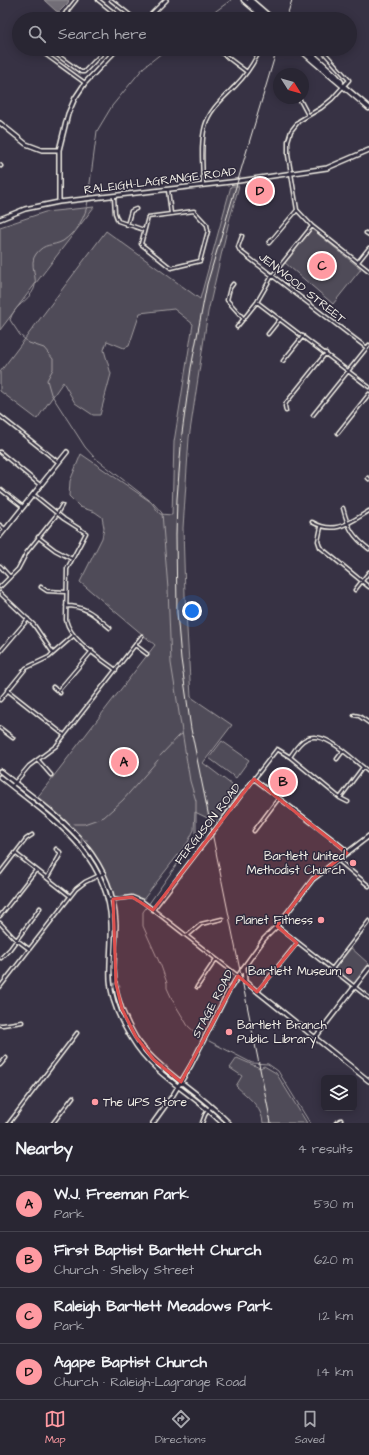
<!DOCTYPE html>
<html lang="en">
<head>
<meta charset="utf-8">
<style>
  body { margin:0; font-family:"Architects Daughter",sans-serif; background:#35323f; color:#f1f3f6 }
  .controls { position:absolute; right:12px; bottom:12px; display:grid; overflow:hidden; border-radius:6px; box-shadow:0 2px 10px #0003 }
  .controls button { width:36px; height:36px; display:grid; place-items:center; padding:0; border:0; border-bottom:1px solid #45434e; background:#292633; color:#f1f3f6; font:20px sans-serif }
  .compass { position:absolute; left:273px; top:68px; width:36px; height:36px; border-radius:50%; background:#292633; box-shadow:0 2px 10px #0003; rotate:127deg }
  .you { position:absolute; left:192px; top:611px; width:14px; height:14px; margin:-10px; border:3px solid #fff; border-radius:50%; background:#1a73e8; box-shadow:0 0 0 6px #1a73e833 }
  .badge { display:grid; place-items:center; width:26px; height:26px; border-radius:50%; background:#ff9aa2; color:#111; font-size:13px; font-weight:700 }
  .pin { position:absolute; translate:-50% -50%; border:2px solid #fff; box-shadow:0 1px 4px #0006 }
  .list { margin:0; padding:0; list-style:none }
  h2 { display:flex; justify-content:space-between; align-items:center; height:52px; margin:0; padding:0 16px; font-size:17px }
  h2 small { font-size:13px; font-weight:400; color:#a5a5ac }
  .list li { display:grid; grid-template-columns:26px 1fr auto; gap:12px; align-items:center; box-sizing:border-box; height:56px; padding:0 16px; border-top:1px solid #45434e }
  .list b { display:block; font-size:15px; white-space:nowrap }
  .list p { margin:0; font-size:13px; white-space:nowrap; color:#a5a5ac }
  .list em { font-size:13px; font-style:normal; color:#a5a5ac }
  .icon { flex:none; width:22px; height:22px; fill:none; stroke:currentColor; stroke-width:2; stroke-linecap:round; stroke-linejoin:round }
  .map { position:relative; flex:none; width:369px; height:1123px; overflow:hidden }
  .search { position:absolute; background:#292633; box-shadow:0 2px 10px #0003; left:12px; right:12px; top:12px; height:44px; display:flex; align-items:center; gap:10px; box-sizing:border-box; padding:0 14px; border-radius:22px; color:#a5a5ac; font-size:15px }
  .sheet { height:276px; background:#292633 }
  nav { display:flex; justify-content:space-around; align-items:center; box-sizing:border-box; height:56px; border-top:1px solid #45434e; background:#292633; font-size:11px; color:#a5a5ac }
  nav a { display:grid; justify-items:center; gap:2px }
  nav .on { color:#ff9aa2 }
  .map>svg:first-child { display:block }
</style>
</head>
<body>
<div class="map">
<svg width="369" height="1123" viewBox="0 0 369 1123">
  <rect width="100%" height="100%" fill="#373244"/>
  <filter id="ink" filterUnits="userSpaceOnUse"><feTurbulence type="fractalNoise" baseFrequency=".025" numOctaves="2"/><feDisplacementMap in="SourceGraphic" scale="8" xChannelSelector="R" yChannelSelector="G"/><feConvolveMatrix kernelMatrix="1 2 1 2 8 2 1 2 1" color-interpolation-filters="sRGB"/></filter>
  <g filter="url(#ink)">
    <path fill="#504b59" stroke="#a29ea0" d="M231 186H239L229 221 208 312 189 438 183 528 185 595 191 697 232 725 203 763 240 791 218 823 195 812 194 830 188 842 142 901 132 897 108 900C105 891 103 882 99 873 85 844 57 825 33 803L155 645 80 582 102 538 104 528 102 517 95 512 80 507 69 496 70 481 81 454 151 502 160 514 172 515 174 442 193 324 174 309 140 313 129 346 124 348 107 341 104 350 111 374 100 415H93L75 403 63 382 37 419 0 391V372L106 231 200 299Z
      M94 207 0 330V227L45 212Z
      M312 229 361 269 333 304 284 262Z
      M222 741 249 760 236 778 209 758Z
      M349 946 369 964V968L355 988 331 969Z
      M237 1058 260 1068 264 1066 276 1073 307 1123H263C262 1107 248 1097 236 1086L242 1076 230 1068Z"/>
    <path fill="#726e77" stroke="#a6a2a4" d="M44 0H69L68 3 59 12 56 11Z"/>
    <g fill="none" stroke-linecap="round" stroke-linejoin="round">
      <path stroke="#a6a2a4" stroke-width="1" d="M205 19 231 0
        M88 198 97 131 112 106 144 67 167 49
        M88 201C86 217 76 232 63 241 52 247 45 242 36 254 28 264 39 278 34 289 28 302 14 305 10 320L20 335 29 343 44 348 53 359V369L47 380 51 394 85 447 94 457 153 503 162 513 168 589 171 663 190 781 196 801V834L185 853 143 912V926L161 966 167 983V988L173 1001 188 1026 200 1037
        M160 756 179 736 182 734
        M74 824H84L104 817 123 800 158 760
        M209 1041 252 1063 268 1064 278 1071 310 1123"/>
      <defs>
        <path id="street" d="M98 0 122 19
          M111 0 135 19
          M66 12 75 19
          M61 19 76 0
          M124 19 128 14
          M38 49 85 83
          M49 49 81 72H84L106 49
          M99 49 107 50 112 55
          M321 49 349 80 332 99 321 108 299 121 291 131 288 141V155L297 210 312 226 369 271
          M219 51 247 72
          M299 98 308 115
          M0 165 1 166
          M203 185C203 166 200 145 205 126 210 108 225 97 237 84 245 76 251 67 257 56
          M168 190 171 214
          M114 197 115 213 118 221 144 230
          M194 211 207 225 208 231 200 261 171 268 141 244 148 217Z
          M127 225 131 211 136 209
          M366 233 369 235
          M242 236 238 247 240 251 367 348
          M269 243 297 210
          M358 262 369 248
          M233 284 230 288 227 300 244 319
          M257 302 369 387
          M237 327 257 302 272 276 312 226
          M268 334 280 319
          M283 361 303 336
          M286 411 285 406 286 403 326 353
          M313 415 369 345
          M0 416 58 462
          M338 433 369 394
          M0 452 40 485
          M368 478 369 479
          M0 489 23 507
          M33 494 64 519 86 533 67 569 66 620C71 641 99 657 116 670
          M343 508C348 528 353 537 369 549
          M312 522C335 535 349 523 369 511
          M0 525 5 529
          M321 527 318 541 320 547 369 587
          M38 537 55 550 72 559
          M0 566 10 577
          M0 587 18 569 27 552 55 517 62 505
          M41 587 47 591 66 592
          M355 590 369 572
          M0 593 34 625 53 653
          M66 606C87 606 95 616 110 628
          M135 645 147 654
          M0 652 28 619
          M53 687 60 693
          M7 690 64 735
          M58 691 92 651
          M0 700 26 668 49 657 73 636
          M354 715 359 716 369 723
          M0 728 13 738
          M290 757C294 751 299 742 306 739 325 729 354 761 369 772
          M337 759 343 751
          M38 760 51 775
          M254 779 334 840 345 849 347 853
          M12 786 29 766 56 746 142 636
          M340 798 363 767
          M254 831 279 798
          M15 853 70 896
          M338 860 369 886
          M0 873 26 839 32 835
          M47 878 60 855V852L56 849
          M108 900 132 897 142 901 238 976
          M153 910 277 749 290 757 340 798 348 802
          M0 916 36 870
          M0 923 13 937 29 949
          M277 926 369 998
          M187 936 201 924 222 919
          M1 958 10 949 40 908
          M332 969 369 921
          M0 987 76 889 85 882 104 873
          M197 987 216 959
          M258 991 297 943
          M0 1025H3L22 1022
          M0 1065 6 1058
          M9 1123 77 1033
          M53 1123 73 1097
          M202 1123 205 1115 211 1106
          M336 1123 341 1120"/>
        <path id="secondary" d="M147 19 166 0
          M0 123 26 144 42 150H59
          M59 202V150L68 114 75 98 85 83 117 49
          M0 219 25 209 59 202 239 181 327 168 369 150
          M0 536 67 452
          M0 771C52 813 113 849 116 924 116 939 114 954 114 969 114 993 124 1018 136 1038 148 1056 164 1068 181 1082 198 1095 214 1108 229 1123
          M0 777C49 817 108 852 111 923 112 942 109 961 110 980 111 1001 121 1022 132 1039 153 1075 194 1094 222 1123
          M244 967 245 982
          M238 976 369 1081
          M315 1038 369 968
          M153 1123 173 1095 191 1065 228 992 244 967 264 939 277 926 313 879 369 836"/>
        <path id="primary" d="M244 0 266 19
          M250 0 272 19
          M300 49C322 69 346 88 369 108
          M306 49 336 76 341 82"/>
      </defs>
      <use href="#street" stroke="#f4f1e8" stroke-width="5"/>
      <use href="#secondary" stroke="#f4f1e8" stroke-width="6"/>
      <use href="#primary" stroke="#f4f1e8" stroke-width="7"/>
      <use href="#street" stroke="#2f2a3d" stroke-width="2"/>
      <use href="#secondary" stroke="#2f2a3d" stroke-width="3"/>
      <use href="#primary" stroke="#2f2a3d" stroke-width="4"/>
      <path stroke="#f4f1e8" stroke-width="1" d="M286 19 292 0
        M271 1123 191 729 181 659 177 612 176 535 177 499 182 433 191 368 207 284 277 49"/>
    </g>
    <defs><path id="oneway-chevron" d="M-2-3.5L2.5 0L-2 3.5" fill="none" stroke-width="1.6" stroke-linecap="round" stroke-linejoin="round"/></defs>
    <g stroke="#747079">
      <use href="#oneway-chevron" transform="translate(83 841) rotate(-132)"/>
      <use href="#oneway-chevron" transform="translate(116 985) rotate(-100)"/>
      <use href="#oneway-chevron" transform="translate(163 1067) rotate(-142)"/>
    </g>
  </g>
  <path fill="#dc504e" fill-opacity="0.2" stroke="#dc504e" stroke-width="3" stroke-linejoin="round" d="M254 779 347 853 313 879 277 926 297 943 257 992 238 976 181 1082 154 1060 136 1037 122 1009 116 984 113 899 132 897 153 910Z"/>
  <g fill="#ff9aa2" stroke="#2f2a3d" stroke-width="1.5">
    <circle cx="353" cy="863" r="4"/>
    <circle cx="321" cy="920" r="4"/>
    <circle cx="349" cy="971" r="4"/>
    <circle cx="229" cy="1032" r="4"/>
    <circle cx="95" cy="1102" r="4"/>
  </g>
  <g text-anchor="middle" dominant-baseline="central" stroke-width="3" stroke-linejoin="round" paint-order="stroke">
    <g font-size="12" fill="#f4f1e8" stroke="#2f2a3d">
      <text transform="translate(160 181) rotate(-7)">RALEIGH-LAGRANGE ROAD</text>
      <text transform="translate(302 288) rotate(38)">JENWOOD STREET</text>
      <text transform="translate(208 824) rotate(-52)">FERGUSON ROAD</text>
      <text transform="translate(213 1004) rotate(-62)">STAGE ROAD</text>
    </g>
    <g font-size="12" fill="#f4f1e8" stroke="#2f2a3d" text-anchor="end">
      <text x="345" y="856">Bartlett United<tspan x="345" dy="14">Methodist Church</tspan></text>
      <text x="313" y="920">Planet Fitness</text>
      <text x="341" y="971">Bartlett Museum</text>
      <text x="237" y="1025" text-anchor="start">Bartlett Branch<tspan x="237" dy="14">Public Library</tspan></text>
      <text x="103" y="1102" text-anchor="start">The UPS Store</text>
    </g>
  </g>
</svg>
<div class="controls">
<button><svg class="icon" aria-label="layers" viewBox="0 0 24 24"><path d="M12 4l9 5-9 5-9-5zM3 14l9 5 9-5"/></svg></button>
</div>
<svg class="compass" viewBox="-18 -18 36 36"><path d="M0-13l5 13h-10z" fill="#e53935"/><path d="M0 13l5-13h-10z" fill="#a5a5ac"/></svg>
<div class="you"></div>
<div class="pin badge" style="left:124px;top:762px">A</div>
<div class="pin badge" style="left:283px;top:782px">B</div>
<div class="pin badge" style="left:322px;top:266px">C</div>
<div class="pin badge" style="left:260px;top:191px">D</div>
<div class="search"><svg class="icon" aria-label="search" viewBox="0 0 24 24"><circle cx="10" cy="10" r="6"/><path d="M15 15l6 6"/></svg>Search here</div>
</div>
<section class="sheet">
<h2>Nearby<small>4 results</small></h2>
<ul class="list">
<li><span class="badge">A</span><div><b>W.J. Freeman Park</b><p>Park</p></div><em>530 m</em></li>
<li><span class="badge">B</span><div><b>First Baptist Bartlett Church</b><p>Church · Shelby Street</p></div><em>620 m</em></li>
<li><span class="badge">C</span><div><b>Raleigh Bartlett Meadows Park</b><p>Park</p></div><em>1.2 km</em></li>
<li><span class="badge">D</span><div><b>Agape Baptist Church</b><p>Church · Raleigh-Lagrange Road</p></div><em>1.4 km</em></li>
</ul>
</section>
<nav>
<a class="on"><svg class="icon" aria-label="map" viewBox="0 0 24 24"><path d="M3 6l6-2 6 2 6-2v14l-6 2-6-2-6 2zM9 4v14M15 6v14"/></svg>Map</a>
<a><svg class="icon" aria-label="directions" viewBox="0 0 24 24"><path d="M12 3l9 9-9 9-9-9zM9 14v-3h6M13 9l2 2-2 2"/></svg>Directions</a>
<a><svg class="icon" aria-label="saved" viewBox="0 0 24 24"><path d="M7 4h10v16l-5-4-5 4z"/></svg>Saved</a>
</nav>
</body>
</html>
